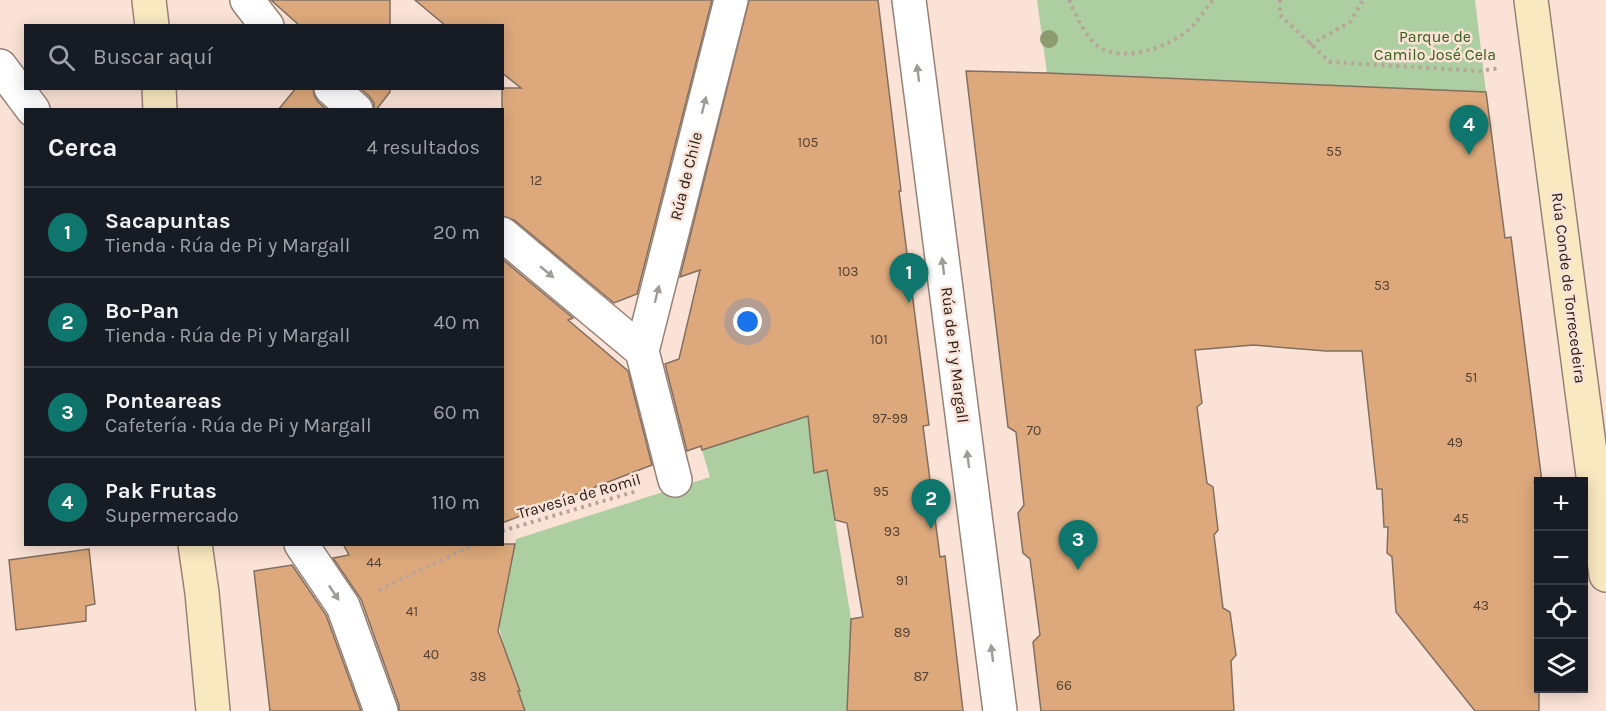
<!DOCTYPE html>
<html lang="es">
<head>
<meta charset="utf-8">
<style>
  body { margin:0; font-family:Karla,sans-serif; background:#20242c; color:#f1f3f6 }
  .controls { position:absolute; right:18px; bottom:18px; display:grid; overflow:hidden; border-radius:0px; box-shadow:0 3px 15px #0003 }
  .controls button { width:54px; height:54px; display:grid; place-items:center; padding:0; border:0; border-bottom:2px solid #363941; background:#171b24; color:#f1f3f6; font:30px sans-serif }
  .you { position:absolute; left:748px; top:322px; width:21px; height:21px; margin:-15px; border:4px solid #fff; border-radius:50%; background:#1a73e8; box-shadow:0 0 0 9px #1a73e833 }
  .badge { display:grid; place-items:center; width:39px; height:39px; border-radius:50%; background:#0f766e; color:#fff; font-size:20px; font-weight:700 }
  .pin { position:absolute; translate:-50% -50px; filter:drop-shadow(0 2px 3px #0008) }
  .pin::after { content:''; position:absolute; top:32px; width:21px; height:18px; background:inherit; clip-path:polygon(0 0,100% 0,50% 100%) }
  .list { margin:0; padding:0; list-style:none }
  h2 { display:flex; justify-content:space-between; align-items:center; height:78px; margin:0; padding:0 24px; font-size:26px }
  h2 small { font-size:20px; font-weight:400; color:#9ea1a6 }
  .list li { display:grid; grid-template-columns:39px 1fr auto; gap:18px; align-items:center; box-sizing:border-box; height:90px; padding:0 24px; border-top:2px solid #363941 }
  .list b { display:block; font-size:22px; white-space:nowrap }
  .list p { margin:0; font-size:20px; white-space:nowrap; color:#9ea1a6 }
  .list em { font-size:20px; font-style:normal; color:#9ea1a6 }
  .icon { flex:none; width:33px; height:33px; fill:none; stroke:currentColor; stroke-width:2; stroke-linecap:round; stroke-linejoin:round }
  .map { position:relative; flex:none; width:1606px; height:711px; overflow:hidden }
  .search { position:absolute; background:#171b24; box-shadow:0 3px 15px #0003; left:24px; top:24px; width:480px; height:66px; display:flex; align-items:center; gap:15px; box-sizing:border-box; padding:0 21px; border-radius:0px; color:#9ea1a6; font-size:22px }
  .panel { position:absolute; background:#171b24; box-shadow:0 3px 15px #0003; left:24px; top:108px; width:480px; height:438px; border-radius:0px }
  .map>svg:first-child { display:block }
</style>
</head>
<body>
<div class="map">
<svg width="1606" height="711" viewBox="0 0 1606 711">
  <rect width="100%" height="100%" fill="#fbe2d6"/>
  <path fill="#adcea1" d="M1037 0H1475L1486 92 1047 73Z
    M808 416 814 472 827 470 851 619 849 657 871 711H525L504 648 499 626 516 539 710 477 702 450Z"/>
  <path fill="#dda97c" stroke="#816f61" stroke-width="1.5" d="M271 0H390V26H300Z
    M415 0H712L637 294 614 303 514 220 502 216V88H521L502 73V26H446Z
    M749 0H878L901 191H899L929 425 923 426 940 557 945 556 963 711H847L851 619 863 617 847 523 835 520 827 470 814 473 808 416 702 450 701 446 687 451 665 364 679 359 700 270 680 277Z
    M966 71 1047 73 1486 92 1505 238 1511 237 1542 482H1534L1539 500V711H1475L1396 612 1392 557 1387 553 1388 527H1384L1382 489H1377L1362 351H1326L1253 345 1195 350 1202 403 1197 407 1207 483 1213 487 1218 530 1214 535 1223 608 1230 612 1236 655 1231 661 1234 711H1041L1033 642 1040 635 1030 559 1023 553 1018 513 1024 505 1016 432 1008 427Z
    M296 88H313L314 95 318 102 327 110H278Z
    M360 88H390V92L376 110H374V103L369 96Z
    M502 259 573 318 568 320 628 371 652 465 502 523Z
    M343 544H515L498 631 520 691H518L525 711H399V705L361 599 333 558 349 555Z
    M89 549 95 604 86 606V621L16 630 9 560Z
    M292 565 326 615 361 711H270L254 571Z"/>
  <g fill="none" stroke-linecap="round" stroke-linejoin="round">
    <defs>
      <path id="minor" d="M247 0 267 26
        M0 66 33 110
        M331 88 356 110
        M502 234 642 351
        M675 480 642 351 731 0
        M301 544 343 606 381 711"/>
      <path id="tertiary" d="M909 0 1000 711"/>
      <path id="secondary" d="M149 0 152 26
        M1531 0 1606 575
        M159 88 160 110
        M195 544 202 593 213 711"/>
    </defs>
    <use href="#minor" stroke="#988277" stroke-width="36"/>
    <use href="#tertiary" stroke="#988277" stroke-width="36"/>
    <use href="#secondary" stroke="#988277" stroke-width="36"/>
    <path stroke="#b8a49b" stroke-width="4" stroke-dasharray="3 4.5" stroke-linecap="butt" d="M1069 0C1077 16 1085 40 1103 49 1129 62 1174 45 1193 26 1200 18 1206 8 1213 0
      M1280 0V15L1330 62 1479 71 1500 68
      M1310 45 1350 22 1363 0
      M502 531 637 491
      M379 590 475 544"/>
    <use href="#minor" stroke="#fff" stroke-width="33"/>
    <use href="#tertiary" stroke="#fff" stroke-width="33"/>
    <use href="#secondary" stroke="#f9e9c1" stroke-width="33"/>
  </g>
  <circle fill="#8c9c6f" cx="1049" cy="39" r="9"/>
  <defs><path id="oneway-solid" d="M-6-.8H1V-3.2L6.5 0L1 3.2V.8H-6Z" transform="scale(1.5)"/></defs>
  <g fill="#9e9b98">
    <use href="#oneway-solid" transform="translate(918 73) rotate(-97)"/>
    <use href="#oneway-solid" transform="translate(704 105) rotate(-76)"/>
    <use href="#oneway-solid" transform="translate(943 266) rotate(-97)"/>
    <use href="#oneway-solid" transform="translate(547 272) rotate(40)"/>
    <use href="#oneway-solid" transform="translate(657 294) rotate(-76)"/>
    <use href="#oneway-solid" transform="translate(968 459) rotate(-97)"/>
    <use href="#oneway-solid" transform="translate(334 593) rotate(56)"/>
    <use href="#oneway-solid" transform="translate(992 653) rotate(-97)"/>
  </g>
  <g text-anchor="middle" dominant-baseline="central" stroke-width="5" stroke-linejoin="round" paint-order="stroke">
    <g font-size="14" fill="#554233">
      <text x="808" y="142">105</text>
      <text x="1334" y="151">55</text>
      <text x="536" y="180">12</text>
      <text x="848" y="271">103</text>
      <text x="1382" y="285">53</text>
      <text x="879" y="339">101</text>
      <text x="1471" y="377">51</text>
      <text x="890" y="418">97-99</text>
      <text x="1034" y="430">70</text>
      <text x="1455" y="442">49</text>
      <text x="881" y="491">95</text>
      <text x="1461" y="518">45</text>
      <text x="892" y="531">93</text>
      <text x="374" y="562">44</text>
      <text x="902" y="580">91</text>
      <text x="1481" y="605">43</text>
      <text x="412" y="611">41</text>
      <text x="902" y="632">89</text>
      <text x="431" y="654">40</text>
      <text x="478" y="676">38</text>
      <text x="921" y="676">87</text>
      <text x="1064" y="685">66</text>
    </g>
    <g font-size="16" fill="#31631b" stroke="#fbe2d6">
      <text x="1435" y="36">Parque de<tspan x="1435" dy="18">Camilo José Cela</tspan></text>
    </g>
    <g font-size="16" fill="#28201b" stroke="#fbe2d6">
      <text transform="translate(686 176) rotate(-76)">Rúa de Chile</text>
      <text transform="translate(1569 288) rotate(83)">Rúa Conde de Torrecedeira</text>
      <text transform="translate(955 355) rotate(83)">Rúa de Pi y Margall</text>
      <text transform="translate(579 496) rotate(-16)">Travesía de Romil</text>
    </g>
  </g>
</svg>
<div class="controls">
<button>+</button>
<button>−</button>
<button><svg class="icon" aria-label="locate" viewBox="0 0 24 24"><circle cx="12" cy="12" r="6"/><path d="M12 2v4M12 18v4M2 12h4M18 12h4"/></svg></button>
<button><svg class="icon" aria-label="layers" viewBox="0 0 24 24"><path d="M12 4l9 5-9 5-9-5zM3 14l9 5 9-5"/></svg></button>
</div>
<div class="you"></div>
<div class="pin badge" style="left:909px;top:303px">1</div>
<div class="pin badge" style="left:931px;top:529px">2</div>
<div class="pin badge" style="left:1078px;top:570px">3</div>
<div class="pin badge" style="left:1469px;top:155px">4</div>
<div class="search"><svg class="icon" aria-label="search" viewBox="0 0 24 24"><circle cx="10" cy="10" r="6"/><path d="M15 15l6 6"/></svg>Buscar aquí</div>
<section class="panel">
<h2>Cerca<small>4 resultados</small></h2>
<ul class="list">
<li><span class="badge">1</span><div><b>Sacapuntas</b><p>Tienda · Rúa de Pi y Margall</p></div><em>20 m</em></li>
<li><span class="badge">2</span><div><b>Bo-Pan</b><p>Tienda · Rúa de Pi y Margall</p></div><em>40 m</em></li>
<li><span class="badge">3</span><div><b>Ponteareas</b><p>Cafetería · Rúa de Pi y Margall</p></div><em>60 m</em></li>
<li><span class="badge">4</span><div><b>Pak Frutas</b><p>Supermercado</p></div><em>110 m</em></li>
</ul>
</section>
</div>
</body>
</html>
